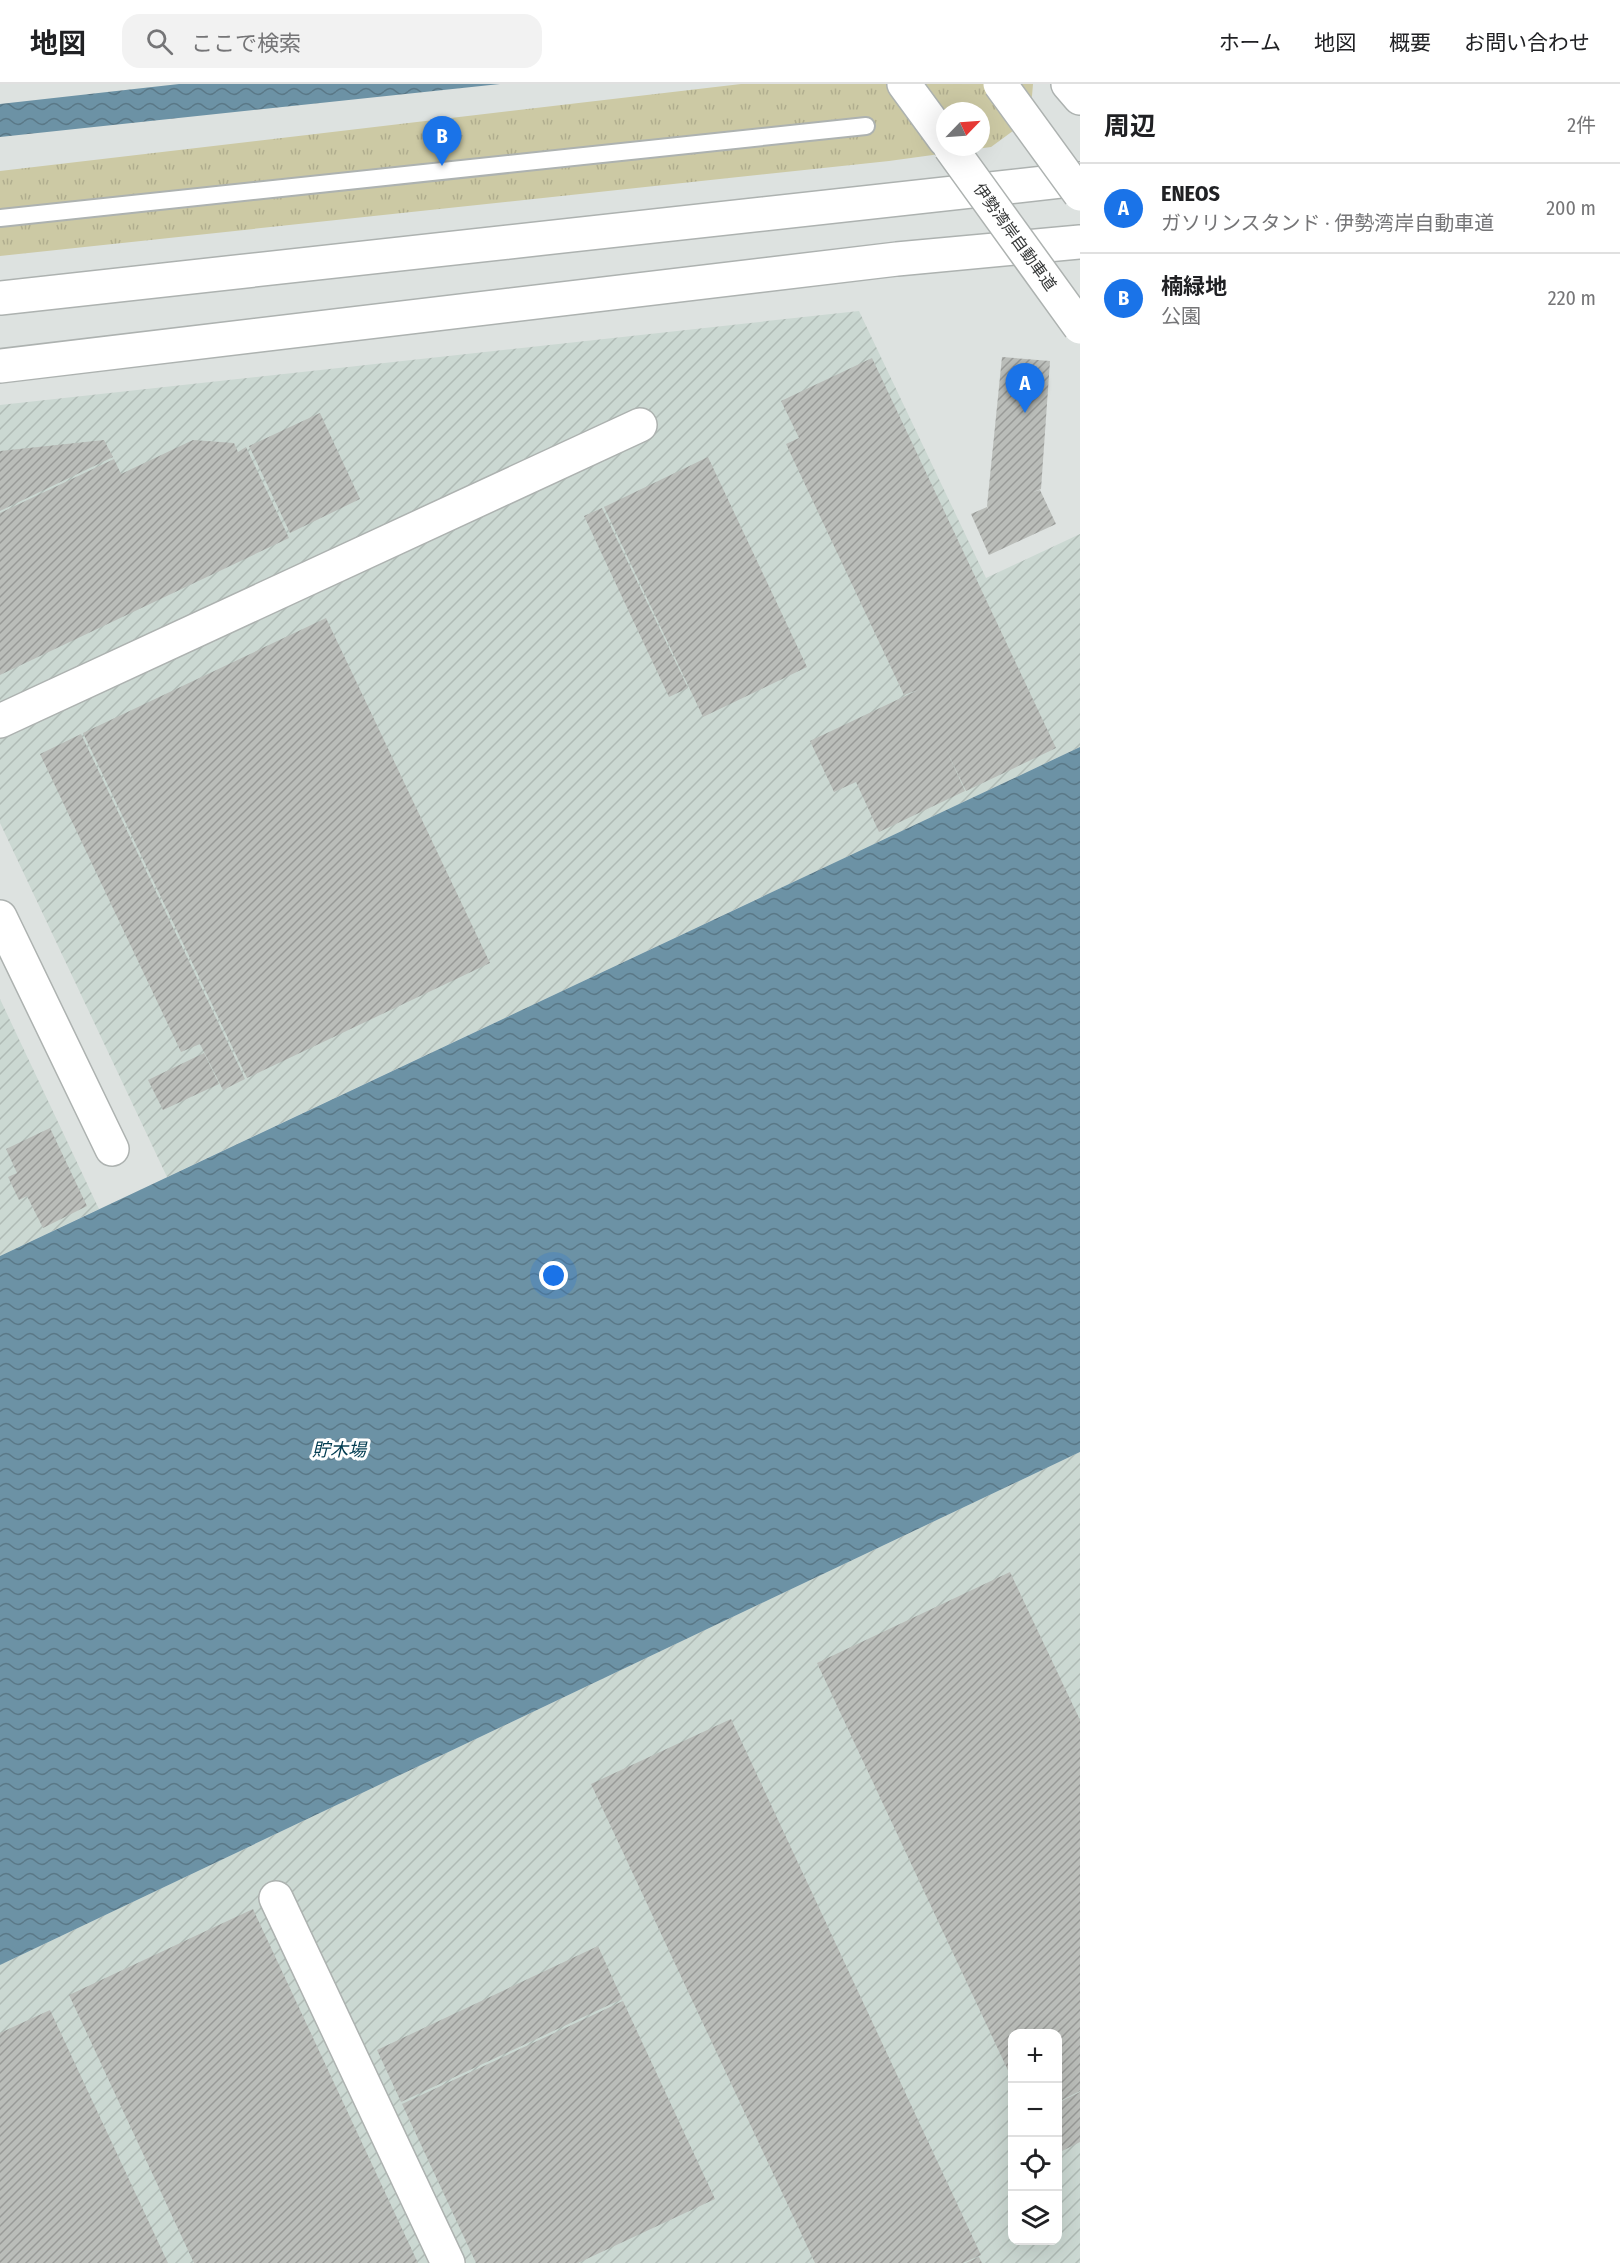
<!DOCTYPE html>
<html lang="ja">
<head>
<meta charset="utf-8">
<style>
  body { margin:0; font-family:"Fira Sans Condensed","Noto Sans JP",sans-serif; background:#f2f2f2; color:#202124 }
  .controls { position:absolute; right:18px; bottom:18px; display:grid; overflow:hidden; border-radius:12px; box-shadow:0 6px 24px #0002 }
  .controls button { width:54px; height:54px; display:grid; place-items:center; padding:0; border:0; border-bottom:2px solid #e0e0e0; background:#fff; color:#202124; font:30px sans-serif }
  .compass { position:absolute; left:936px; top:18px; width:54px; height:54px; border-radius:50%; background:#fff; box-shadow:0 6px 24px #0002; rotate:65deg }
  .you { position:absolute; left:554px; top:1192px; width:21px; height:21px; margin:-15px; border:4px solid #fff; border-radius:50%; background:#1a73e8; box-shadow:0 0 0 9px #1a73e833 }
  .badge { display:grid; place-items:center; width:39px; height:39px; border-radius:50%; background:#1a73e8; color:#fff; font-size:20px; font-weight:700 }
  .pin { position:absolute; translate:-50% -50px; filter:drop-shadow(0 2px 3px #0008) }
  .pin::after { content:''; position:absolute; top:32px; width:21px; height:18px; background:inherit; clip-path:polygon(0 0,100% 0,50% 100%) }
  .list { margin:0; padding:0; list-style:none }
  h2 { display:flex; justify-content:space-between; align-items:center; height:78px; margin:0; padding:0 24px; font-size:26px }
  h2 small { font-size:20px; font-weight:400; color:#757577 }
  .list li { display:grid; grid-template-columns:39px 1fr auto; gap:18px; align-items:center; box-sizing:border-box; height:90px; padding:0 24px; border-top:2px solid #e0e0e0 }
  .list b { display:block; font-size:22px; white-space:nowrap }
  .list p { margin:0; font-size:20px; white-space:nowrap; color:#757577 }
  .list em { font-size:20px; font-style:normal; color:#757577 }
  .icon { flex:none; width:33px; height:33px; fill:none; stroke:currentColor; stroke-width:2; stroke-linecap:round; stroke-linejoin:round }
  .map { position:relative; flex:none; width:1080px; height:2179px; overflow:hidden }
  header { display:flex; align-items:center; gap:36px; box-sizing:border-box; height:84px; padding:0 30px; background:#fff; border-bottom:2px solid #e0e0e0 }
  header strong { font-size:28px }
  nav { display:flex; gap:33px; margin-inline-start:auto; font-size:21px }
  .search { width:420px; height:54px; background:#f2f2f2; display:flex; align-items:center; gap:15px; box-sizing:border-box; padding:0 21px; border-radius:18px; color:#757577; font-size:22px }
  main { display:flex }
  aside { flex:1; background:#fff }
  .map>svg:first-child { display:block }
</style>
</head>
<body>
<header>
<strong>地図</strong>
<div class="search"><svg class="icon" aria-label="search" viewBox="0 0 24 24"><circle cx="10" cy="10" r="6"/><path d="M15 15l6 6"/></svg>ここで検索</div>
<nav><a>ホーム</a><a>地図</a><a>概要</a><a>お問い合わせ</a></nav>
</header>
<main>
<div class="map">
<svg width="1080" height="2179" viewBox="0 0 1080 2179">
  <defs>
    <pattern id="industrial-furrows" width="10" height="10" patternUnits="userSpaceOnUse" patternTransform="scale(1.5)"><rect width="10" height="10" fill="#cbd8d2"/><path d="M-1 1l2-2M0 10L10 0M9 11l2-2" fill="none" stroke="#afbab5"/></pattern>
    <pattern id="park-tufts" width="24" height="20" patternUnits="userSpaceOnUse" patternTransform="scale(1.5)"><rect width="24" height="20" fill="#ccc9a4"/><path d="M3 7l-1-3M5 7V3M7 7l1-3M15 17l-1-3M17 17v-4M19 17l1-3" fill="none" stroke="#b0ad8e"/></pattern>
    <pattern id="water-waves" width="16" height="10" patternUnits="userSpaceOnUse" patternTransform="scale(1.5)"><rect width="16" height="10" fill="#6c92a5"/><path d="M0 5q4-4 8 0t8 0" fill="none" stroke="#5a7887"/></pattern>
    <pattern id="building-hatch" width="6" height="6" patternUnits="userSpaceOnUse" patternTransform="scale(1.5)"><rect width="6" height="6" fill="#babdb9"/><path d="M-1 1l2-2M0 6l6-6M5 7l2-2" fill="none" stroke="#989a97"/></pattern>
  </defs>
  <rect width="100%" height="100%" fill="#dde2e0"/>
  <path fill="url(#industrial-furrows)" fill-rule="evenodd" d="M859 227 986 494 1080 450V663L167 1093 0 739V321Z
    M0 915 99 1125 0 1172Z
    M1080 1368V2179H0V1881ZM1012 1950H1058V2156H1012Z"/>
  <path fill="url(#park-tufts)" fill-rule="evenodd" d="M741 0H1033L1032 12 1021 41 991 63 889 77 0 172V87ZM945 27H981V63H945Z"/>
  <path fill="url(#water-waves)" d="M179 0H500L0 53V20Z
    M1080 663V1368L0 1881V1172Z"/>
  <path fill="url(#building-hatch)" d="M1002 273 1050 277 1041 405 1033 408 1040 406 1056 440 989 471 971 430 987 423 990 429 987 422Z
    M872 274 1056 664 966 707 945 663 965 707 879 748 856 698 834 708 810 657 918 606 904 611 786 360 799 354 781 317Z
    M320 329 360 415 290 449 249 362Z
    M104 356 113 373 0 427V367Z
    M193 356 234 359 238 368 246 363 289 454 0 591V429L114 375 121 390Z
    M708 373 807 583 703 633 604 423Z
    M602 424 688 604 669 613 584 432Z
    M326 534 490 879 247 994 83 649Z
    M81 650 245 995 223 1006 200 960 181 968 40 670Z
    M204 969 219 1000 163 1026 148 996Z
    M50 1044 87 1122 43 1144 27 1112 19 1116 8 1093 17 1089 6 1065Z
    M1010 1488 1080 1636V2007L1058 2018V1950H1012V1995L817 1579Z
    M731 1635 981 2171 963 2179H815L591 1700Z
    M253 1825 418 2179H194L69 1911Z
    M598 1862 622 1915 401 2018 377 1966Z
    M623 1917 715 2115 578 2179H476L402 2020Z
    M50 1926 168 2179H0V1949Z
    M1080 2008V2058L1058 2069V2019Z
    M979 2173 982 2179H966Z"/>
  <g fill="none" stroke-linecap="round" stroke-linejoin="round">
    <defs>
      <path id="lane" d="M0 134 866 42"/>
      <path id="street" d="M0 637 640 341
        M0 833 112 1065
        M276 1814 448 2179"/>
      <path id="secondary" d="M0 214 1080 95
        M0 282 897 175 1080 158"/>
      <path id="primary" d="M1068 0 1080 14"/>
      <path id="highway" d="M904 0 945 56"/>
    </defs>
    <use href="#lane" stroke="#adb2b0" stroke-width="20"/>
    <use href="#street" stroke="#adb2b0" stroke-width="36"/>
    <use href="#secondary" stroke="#adb2b0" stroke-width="36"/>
    <use href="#primary" stroke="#adb2b0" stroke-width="36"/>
    <use href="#highway" stroke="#adb2b0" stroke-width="36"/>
    <use href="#lane" stroke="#fff" stroke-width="16"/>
    <use href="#street" stroke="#fff" stroke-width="33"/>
    <use href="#secondary" stroke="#fff" stroke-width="33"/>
    <use href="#primary" stroke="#fff" stroke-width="33"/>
    <use href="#highway" stroke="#fff" stroke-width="33"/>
    <defs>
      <path id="highway-bridge" d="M1000 0 1080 110
        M950 63 1080 243"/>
    </defs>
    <use href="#highway-bridge" stroke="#adb2b0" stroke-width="36" stroke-linecap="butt"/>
    <use href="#highway-bridge" stroke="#fff" stroke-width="33"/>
  </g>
  <g text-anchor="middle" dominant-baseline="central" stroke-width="6" stroke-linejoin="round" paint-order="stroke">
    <g font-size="16" fill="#343636" stroke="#fff">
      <text transform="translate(1015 153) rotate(54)">伊勢湾岸自動車道</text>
    </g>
    <g font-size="18" font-style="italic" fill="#013b50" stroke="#fff">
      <text x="339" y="1366">貯木場</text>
    </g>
  </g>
</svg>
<div class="controls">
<button>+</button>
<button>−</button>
<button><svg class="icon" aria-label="locate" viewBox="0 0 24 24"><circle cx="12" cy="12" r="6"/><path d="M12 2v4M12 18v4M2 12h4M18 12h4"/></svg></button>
<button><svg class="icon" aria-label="layers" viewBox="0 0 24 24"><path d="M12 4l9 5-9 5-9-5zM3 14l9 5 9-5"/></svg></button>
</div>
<svg class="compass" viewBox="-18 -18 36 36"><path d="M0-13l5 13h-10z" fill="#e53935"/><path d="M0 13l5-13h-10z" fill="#757577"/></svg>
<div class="you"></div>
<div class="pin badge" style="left:1025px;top:329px">A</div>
<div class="pin badge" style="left:442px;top:82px">B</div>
</div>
<aside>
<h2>周辺<small>2件</small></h2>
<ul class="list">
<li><span class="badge">A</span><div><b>ENEOS</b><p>ガソリンスタンド · 伊勢湾岸自動車道</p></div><em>200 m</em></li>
<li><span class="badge">B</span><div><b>楠緑地</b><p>公園</p></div><em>220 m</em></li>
</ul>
</aside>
</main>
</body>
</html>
